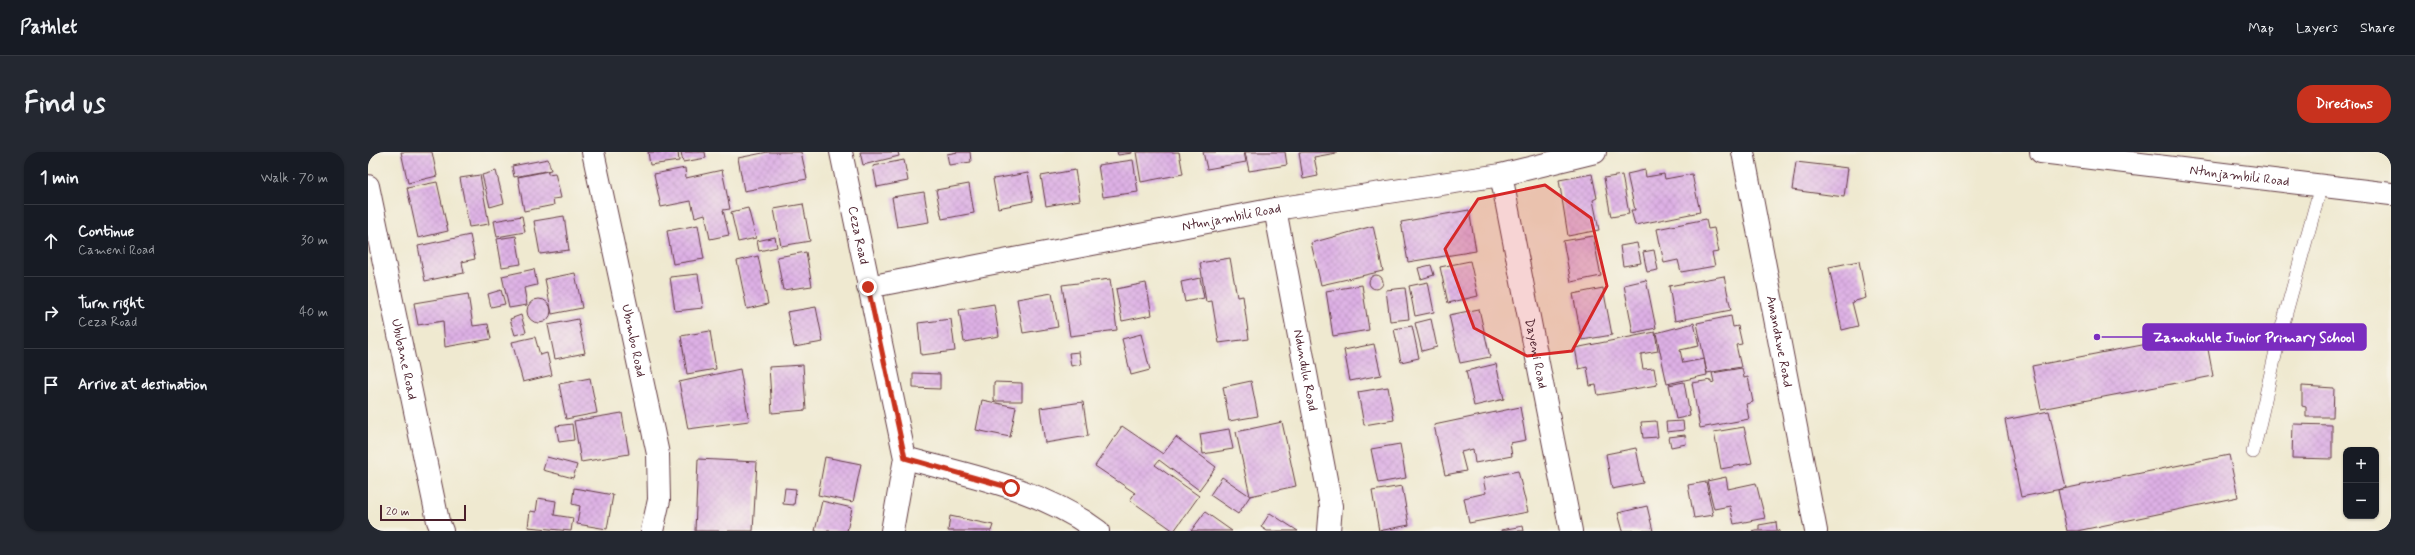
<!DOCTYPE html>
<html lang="en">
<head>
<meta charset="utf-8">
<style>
  body { margin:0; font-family:Mynerve,sans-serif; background:#242831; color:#f1f3f6 }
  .controls { position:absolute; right:12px; bottom:12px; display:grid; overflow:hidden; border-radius:8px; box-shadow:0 1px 3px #0004 }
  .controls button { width:36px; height:36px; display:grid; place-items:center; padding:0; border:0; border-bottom:1px solid #363941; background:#171b24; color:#f1f3f6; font:20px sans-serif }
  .scale { position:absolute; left:12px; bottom:10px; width:86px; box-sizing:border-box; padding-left:4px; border:2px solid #4a1f2b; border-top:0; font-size:11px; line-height:14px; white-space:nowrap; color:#4a1f2b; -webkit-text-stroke:3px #f7f3e8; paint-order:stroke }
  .stop { position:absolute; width:12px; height:12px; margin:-9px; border:3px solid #c8321e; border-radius:50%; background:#fff }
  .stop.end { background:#c8321e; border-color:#fff; box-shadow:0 1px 4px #0008 }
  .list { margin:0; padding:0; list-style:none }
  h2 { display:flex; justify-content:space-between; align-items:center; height:52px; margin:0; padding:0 16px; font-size:17px }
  h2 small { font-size:13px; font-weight:400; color:#9ea1a6 }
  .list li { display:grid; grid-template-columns:26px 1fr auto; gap:12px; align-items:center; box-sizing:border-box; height:72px; padding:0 16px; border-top:1px solid #363941 }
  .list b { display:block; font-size:15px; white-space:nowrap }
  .list p { margin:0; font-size:13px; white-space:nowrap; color:#9ea1a6 }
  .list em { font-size:13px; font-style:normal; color:#9ea1a6 }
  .icon { flex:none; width:22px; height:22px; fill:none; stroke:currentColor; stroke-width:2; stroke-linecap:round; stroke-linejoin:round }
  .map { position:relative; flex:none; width:2023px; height:379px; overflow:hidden; border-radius:16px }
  header { display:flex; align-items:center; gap:24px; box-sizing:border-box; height:56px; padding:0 20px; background:#171b24; border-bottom:1px solid #363941 }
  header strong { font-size:19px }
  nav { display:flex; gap:22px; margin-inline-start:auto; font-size:14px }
  .intro { display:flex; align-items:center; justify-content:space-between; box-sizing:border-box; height:96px; padding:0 24px }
  h1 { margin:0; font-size:28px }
  .button { padding:10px 18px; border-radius:16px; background:#c8321e; color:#fff; font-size:14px; font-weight:700 }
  main { display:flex; gap:24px; padding:0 24px }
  aside { flex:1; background:#171b24; border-radius:16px; box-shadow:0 1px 3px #0004 }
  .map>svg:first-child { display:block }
</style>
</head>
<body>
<header>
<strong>Pathlet</strong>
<nav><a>Map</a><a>Layers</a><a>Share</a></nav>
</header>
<div class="intro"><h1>Find us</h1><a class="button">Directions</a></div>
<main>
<aside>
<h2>1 min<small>Walk · 70 m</small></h2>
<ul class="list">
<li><svg class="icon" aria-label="ahead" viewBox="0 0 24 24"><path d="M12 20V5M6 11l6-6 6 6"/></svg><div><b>Continue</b><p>Cameni Road</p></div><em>30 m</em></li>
<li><svg class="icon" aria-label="right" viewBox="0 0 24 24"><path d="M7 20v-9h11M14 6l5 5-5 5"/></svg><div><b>Turn right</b><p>Ceza Road</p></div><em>40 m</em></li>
<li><svg class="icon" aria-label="arrive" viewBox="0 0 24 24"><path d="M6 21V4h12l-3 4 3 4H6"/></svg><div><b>Arrive at destination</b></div></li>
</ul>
</aside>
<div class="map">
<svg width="2023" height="379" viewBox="0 0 2023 379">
  <defs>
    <pattern id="building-cross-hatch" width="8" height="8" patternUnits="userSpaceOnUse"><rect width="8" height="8" fill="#ddb0e5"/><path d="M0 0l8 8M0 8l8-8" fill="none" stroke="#bf97c5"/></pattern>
  </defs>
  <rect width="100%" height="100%" fill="#f7f3e8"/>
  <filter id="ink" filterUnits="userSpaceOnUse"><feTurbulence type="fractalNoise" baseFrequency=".025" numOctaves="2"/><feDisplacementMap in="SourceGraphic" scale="8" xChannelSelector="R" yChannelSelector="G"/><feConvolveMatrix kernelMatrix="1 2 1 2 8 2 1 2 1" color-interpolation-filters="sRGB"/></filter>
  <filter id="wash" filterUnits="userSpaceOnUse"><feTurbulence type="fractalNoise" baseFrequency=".012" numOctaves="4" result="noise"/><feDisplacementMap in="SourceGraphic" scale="16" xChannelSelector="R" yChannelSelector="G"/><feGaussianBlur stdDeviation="0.9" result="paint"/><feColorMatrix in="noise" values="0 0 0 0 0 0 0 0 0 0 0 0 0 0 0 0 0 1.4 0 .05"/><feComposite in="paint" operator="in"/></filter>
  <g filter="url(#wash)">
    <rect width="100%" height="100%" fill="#efe9d0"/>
    <g id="blocks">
      <path fill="url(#building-cross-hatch)" d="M33 0H64L69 24 40 31Z
        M280 0H310L311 9 282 13Z
        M313 0H337L338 6 315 10Z
        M400 0H433L439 27 376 39 370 6Z
        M492 0H530L531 4 495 13Z
        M590 0H602L603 10 581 13 579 2Z
        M749 0H764V1L750 3Z
        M768 0H811L815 22 773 30Z
        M835 0H876L878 10 839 17Z
        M877 0H917L919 13 881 19Z
        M931 0H968V1L946 5 950 24 935 27Z
        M180 7 183 18 146 25 144 14Z
        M536 8 540 29 509 35 505 14Z
        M765 8 770 40 735 45 730 13Z
        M1428 10 1480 16 1476 45 1424 38Z
        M317 16 318 26 354 18 362 57 355 58 361 83 342 87 337 62 327 65 323 49 293 55 286 22Z
        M707 18 712 48 678 54 673 24Z
        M1277 18 1278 25 1296 22 1297 27 1324 22 1332 60 1267 73 1263 58H1267L1259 22Z
        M128 19 136 51 122 55 114 23Z
        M180 19V22L187 21 193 46 185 47 186 53 156 59 150 25Z
        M660 21 665 49 630 56 625 27Z
        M1224 22 1229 46 1225 48 1231 78 1200 84 1191 28Z
        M112 23 121 72 101 75 92 26Z
        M1254 23 1261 62 1243 65 1236 26Z
        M69 30 80 79 50 86 39 36Z
        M601 32 606 61 574 67 568 38Z
        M556 40 561 70 529 75 524 45Z
        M435 52 442 89 413 94 406 57Z
        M380 56 388 86 370 90 363 60Z
        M1101 58 1108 99 1040 110 1033 70Z
        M154 64 157 80 129 85 126 69Z
        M196 64 201 98 172 102 166 69Z
        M1338 67 1340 77 1346 76 1351 100 1344 101 1347 114 1313 120 1310 108 1296 111 1289 77Z
        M330 73 336 107 305 112 299 79Z
        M1005 74 1015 119 953 133 943 91Z
        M102 83 107 107 94 110 96 121 57 129 50 94Z
        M148 84 153 112 134 115 129 87Z
        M1225 84 1233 124 1203 130 1195 89Z
        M407 85 409 95 391 99 389 89Z
        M1269 91 1273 111 1255 114 1252 94Z
        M1286 98 1290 118 1279 120 1275 100Z
        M438 100 444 134 415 138 409 105Z
        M390 104 400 152 379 157 369 109Z
        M862 106 869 145 875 144 881 187 851 191 844 149 838 150 832 111Z
        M1102 109 1110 144 1080 151 1072 115Z
        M1491 109 1498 146 1484 150 1490 174 1474 178 1461 115Z
        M1063 113 1066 123 1053 127 1050 116Z
        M166 117 169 133 156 136 159 153 141 156 134 124Z
        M207 121 214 156 184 162 177 127Z
        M330 122 335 156 307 159 302 125Z
        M1001 130a7 7 0 1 1 14 0a7 7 0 1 1-14 0Z
        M1356 124 1363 158 1307 169 1301 134Z
        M832 126 836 146 817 150 813 130Z
        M742 127 749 178 702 184 694 133Z
        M1278 128 1288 176 1265 181 1256 133Z
        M1060 130 1066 160 1047 164 1041 134Z
        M778 131 784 163 754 169 748 137Z
        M994 133 1001 178 965 184 958 139Z
        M1037 136 1041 167 1022 169 1018 138Z
        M1235 136 1244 183 1214 188 1205 142Z
        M133 138 137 152 123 155 120 142Z
        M684 141 690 175 655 181 649 147Z
        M100 142 105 174 120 172 123 187 77 195 75 169 50 173 46 151Z
        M159 159a12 12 0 1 1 24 0a12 12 0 1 1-24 0Z
        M626 152 631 184 596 190 591 158Z
        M448 155 455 190 426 195 419 160Z
        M1111 157 1122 205 1092 211 1081 163Z
        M153 163 158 180 147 183 142 167Z
        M1363 164 1365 175 1370 174 1374 192 1368 193 1373 215 1339 221 1329 171Z
        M210 167 217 201 187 207 180 173Z
        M583 167 587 199 553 203 550 171Z
        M1063 167 1069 195 1054 199 1047 171Z
        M1326 171 1331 194 1312 198 1315 211 1336 207 1339 223 1299 232 1288 181Z
        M1044 174 1051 206 1033 210 1026 177Z
        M342 179 348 217 319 222 313 184Z
        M1287 180 1290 199 1273 202V206L1275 217 1286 216 1289 233 1230 243 1228 233 1222 234 1219 215 1211 217 1207 196Z
        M1837 181 1845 224 1673 257 1664 214Z
        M773 182 782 218 763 223 754 187Z
        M167 185 172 203 179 201 184 223 155 230 144 190Z
        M1006 192 1013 223 982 229 976 198Z
        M711 200 713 212 703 214 701 201Z
        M1128 212 1136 247 1106 254 1098 219Z
        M435 213 438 258 404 261 401 215Z
        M1374 216 1376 226 1380 225 1385 250 1378 252 1381 267 1332 276 1324 231 1343 228V231L1346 230 1344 221Z
        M372 217 381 269 320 277 311 230Z
        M545 221 572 222V237L545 236Z
        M222 226 229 261 198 267 191 232Z
        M883 229 890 264 861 269 855 235Z
        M626 230 654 231V249H626Z
        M1316 230 1322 264 1308 267 1301 233Z
        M1934 234 1966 236 1965 265H1938V255L1934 254Z
        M1020 235 1026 268 996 273 990 240Z
        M614 248 648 255 642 285 608 278Z
        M715 250 720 284 677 291 672 256Z
        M1152 255 1158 288 1142 291 1144 304 1107 311 1105 297 1093 300 1098 319 1077 323 1066 273Z
        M1681 259 1698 336 1653 345 1637 268Z
        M254 261 261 302 213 310 206 269Z
        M1288 269 1290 285 1275 286 1273 270Z
        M1315 269 1316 278 1299 280 1298 270Z
        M914 270 928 334 882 344 868 280Z
        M204 272 206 288 191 290 188 274Z
        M1925 272 1964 273V307L1924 306Z
        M754 274 795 302 808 285 848 315 831 338 791 308 787 313 831 344 806 379 762 348 767 341 727 314Z
        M1376 275 1384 311 1353 317 1346 280Z
        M861 277 865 297 835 302 832 282Z
        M1317 283 1318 292 1303 295 1301 285Z
        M1032 292 1038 326 1010 331 1003 297Z
        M1268 296 1275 331 1244 337 1238 302Z
        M1861 303 1870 345 1709 379H1699L1690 338Z
        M179 305 209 313 205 326 175 318Z
        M457 305 493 312 485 350 450 343Z
        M330 307 389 310 385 379H327Z
        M1150 319 1160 360 1101 371 1096 346 1118 341 1115 326Z
        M854 325 882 344 870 362 842 343Z
        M1358 325 1360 337 1388 331 1397 366 1366 372 1362 354 1346 357 1339 329Z
        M1338 330 1345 363 1326 366 1320 333Z
        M1034 334 1041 373 1011 379 1004 339Z
        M206 336 245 343 239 377 209 372 212 354 204 352Z
        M417 336 428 337 426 353 415 352Z
        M170 346 188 349 186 363 205 366 203 379 160 375 162 359 168 360Z
        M454 349 484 356 479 379H447Z
        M1279 354 1285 379H1255L1250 361Z
        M837 360 864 379H823Z
        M902 361 930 379H899L893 375Z
        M582 364 625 373 623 379H580Z
        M1408 370 1409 378 1412 379H1384L1391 377V373Z
        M1155 374 1156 379H1133V378Z"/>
    </g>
  </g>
  <g filter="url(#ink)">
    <use href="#blocks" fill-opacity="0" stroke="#633d44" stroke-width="1"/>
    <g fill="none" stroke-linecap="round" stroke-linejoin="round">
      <defs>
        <path id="service" d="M1885 300 1911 186 1953 34"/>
        <g id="minor">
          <path id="s1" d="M225 0 290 302 291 348 284 379"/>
          <path id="s2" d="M473 0 537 306 524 379"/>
          <path id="s3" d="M1375 0 1448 379"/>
          <path id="s4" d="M1673 0 2023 42"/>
          <path id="s5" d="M1133 23 1203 379"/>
          <path id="s6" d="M0 34 70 369 74 379"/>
          <path id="s7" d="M907 57 963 354 961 379"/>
          <path id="s8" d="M500 135 907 57 1133 23 1227 0"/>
          <path d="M537 306C603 324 674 337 730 379"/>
        </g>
      </defs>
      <use href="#service" stroke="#633d44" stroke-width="14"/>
      <use href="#minor" stroke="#633d44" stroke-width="24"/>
      <use href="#service" stroke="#fff" stroke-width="13"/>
      <use href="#minor" stroke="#fff" stroke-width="22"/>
    </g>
  </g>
  <g fill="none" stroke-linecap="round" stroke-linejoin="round" filter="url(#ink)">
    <path stroke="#c8321e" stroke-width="5" d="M500 135 537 306 643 336"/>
  </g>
  <path fill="#d62828" fill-opacity="0.2" stroke="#d62828" stroke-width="3" stroke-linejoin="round" d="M1177 33 1223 66 1239 134 1204 199 1159 204 1106 176 1077 97 1110 47Z"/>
  <g text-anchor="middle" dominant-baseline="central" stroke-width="4" stroke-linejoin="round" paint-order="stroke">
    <g font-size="13" fill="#4a1f2b" stroke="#f7f3e8">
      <text stroke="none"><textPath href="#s4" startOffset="200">Ntunjambili Road</textPath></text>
      <text stroke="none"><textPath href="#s8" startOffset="370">Ntunjambili Road</textPath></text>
      <text stroke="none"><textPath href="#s2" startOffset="85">Ceza Road</textPath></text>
      <text stroke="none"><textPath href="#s1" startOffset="193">Ubombo Road</textPath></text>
      <text stroke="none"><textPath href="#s3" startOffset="193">Amandawe Road</textPath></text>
      <text stroke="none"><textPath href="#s5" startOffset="182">Dayeni Road</textPath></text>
      <text stroke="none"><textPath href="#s6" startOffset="177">Ububane Road</textPath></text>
      <text stroke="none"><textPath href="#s7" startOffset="164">Ndundulu Road</textPath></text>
    </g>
  </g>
  <path fill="none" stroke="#7b2cbf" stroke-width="1.5" d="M1729 185L1775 185"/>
  <circle fill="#7b2cbf" stroke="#f7f3e8" stroke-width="1.5" cx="1729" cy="185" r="4"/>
  <rect fill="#7b2cbf" stroke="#7b2cbf" stroke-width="1.5" x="1775" y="172" width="223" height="26" rx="4"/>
  <g font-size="14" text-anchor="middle" font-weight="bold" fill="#fff">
    <text x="1886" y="190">Zamokuhle Junior Primary School</text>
  </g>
</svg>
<div class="controls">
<button>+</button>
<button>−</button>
</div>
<div class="scale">20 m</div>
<div class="stop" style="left:643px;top:336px"></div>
<div class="stop end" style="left:500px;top:135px"></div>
</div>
</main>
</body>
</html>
